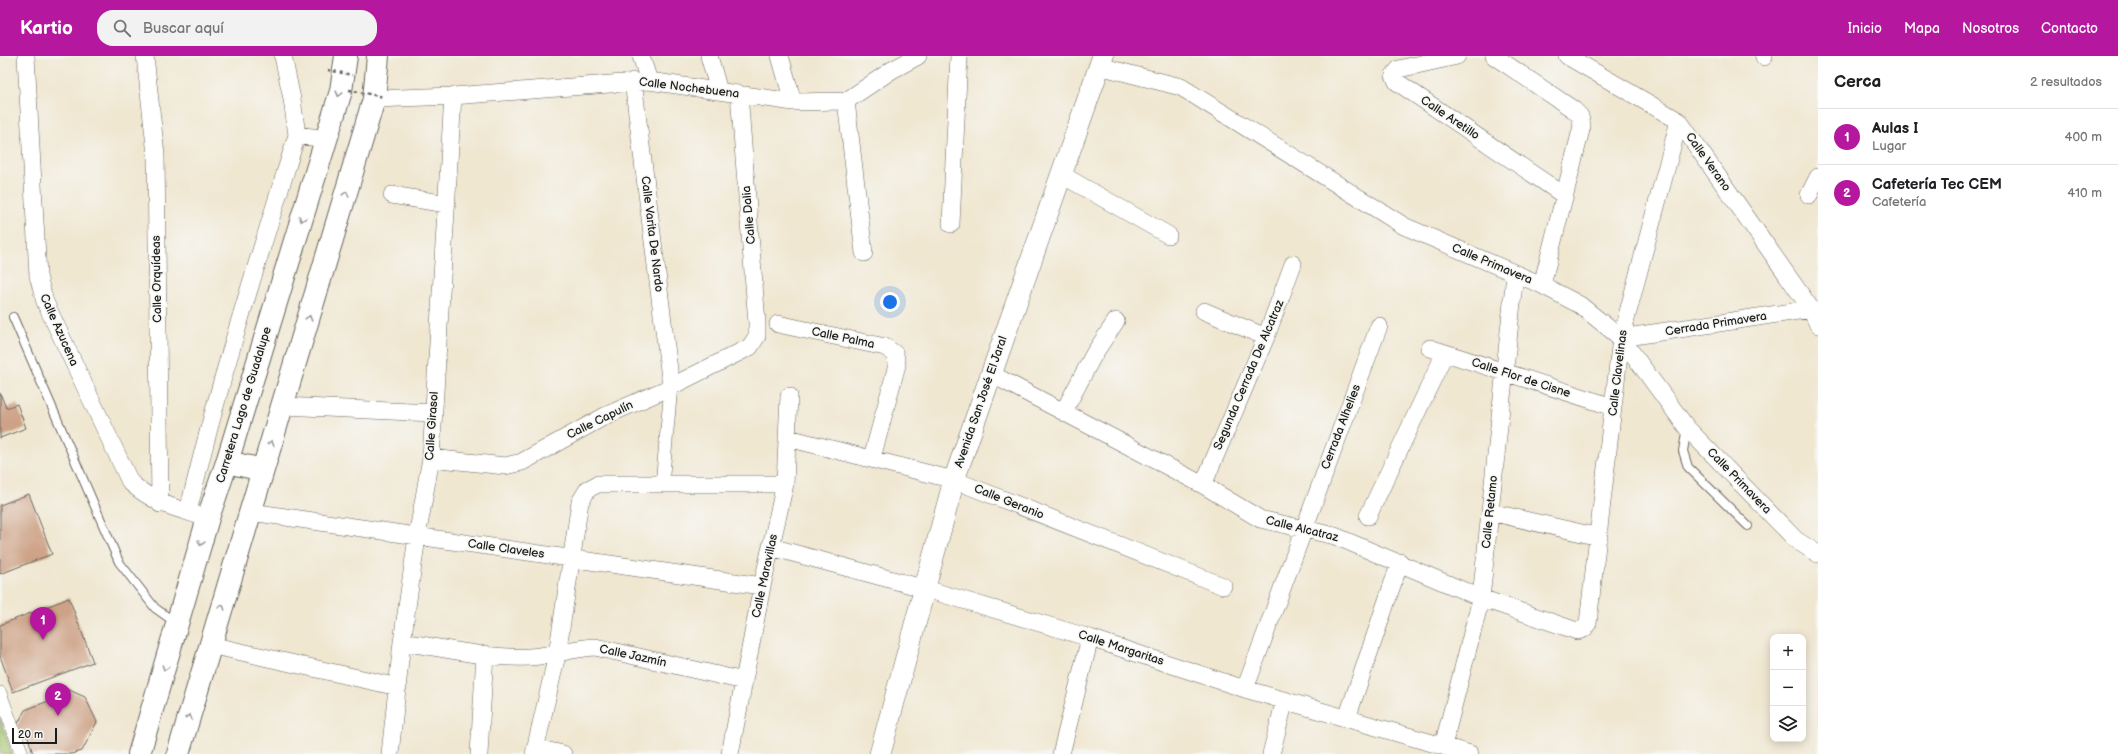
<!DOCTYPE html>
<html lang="es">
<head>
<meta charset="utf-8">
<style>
  body { margin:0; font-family:"Balsamiq Sans",sans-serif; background:#f2f2f2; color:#202124 }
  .controls { position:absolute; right:12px; bottom:12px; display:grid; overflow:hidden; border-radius:8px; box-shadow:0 2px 10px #0003 }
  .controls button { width:36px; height:36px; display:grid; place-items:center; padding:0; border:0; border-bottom:1px solid #e0e0e0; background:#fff; color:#202124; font:20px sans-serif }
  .scale { position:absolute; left:12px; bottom:10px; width:45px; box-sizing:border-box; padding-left:4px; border:2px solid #1c1c1c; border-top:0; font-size:11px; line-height:14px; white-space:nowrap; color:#1c1c1c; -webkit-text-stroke:3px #f6f6f2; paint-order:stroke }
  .you { position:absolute; left:890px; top:246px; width:14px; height:14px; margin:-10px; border:3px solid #fff; border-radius:50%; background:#1a73e8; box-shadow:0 0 0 6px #1a73e833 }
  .badge { display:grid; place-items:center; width:26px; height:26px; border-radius:50%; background:#b5179e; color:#fff; font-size:13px; font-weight:700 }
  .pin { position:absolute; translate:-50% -33px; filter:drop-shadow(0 1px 2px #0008) }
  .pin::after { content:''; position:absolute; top:21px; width:14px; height:12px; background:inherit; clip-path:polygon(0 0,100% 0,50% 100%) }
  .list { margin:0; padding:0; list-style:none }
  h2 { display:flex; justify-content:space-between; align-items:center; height:52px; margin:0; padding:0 16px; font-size:17px }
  h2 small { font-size:13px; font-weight:400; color:#757577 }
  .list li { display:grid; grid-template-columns:26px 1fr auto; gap:12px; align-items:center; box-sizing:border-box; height:56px; padding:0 16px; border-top:1px solid #e0e0e0 }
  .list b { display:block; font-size:15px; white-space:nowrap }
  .list p { margin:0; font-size:13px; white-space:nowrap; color:#757577 }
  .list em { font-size:13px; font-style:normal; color:#757577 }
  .icon { flex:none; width:22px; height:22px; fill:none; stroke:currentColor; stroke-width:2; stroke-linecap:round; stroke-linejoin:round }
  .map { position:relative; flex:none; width:1818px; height:698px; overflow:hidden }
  header { display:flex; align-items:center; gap:24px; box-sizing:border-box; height:56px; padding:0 20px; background:#b5179e; color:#fff }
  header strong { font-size:19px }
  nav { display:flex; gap:22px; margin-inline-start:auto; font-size:14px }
  .search { width:280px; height:36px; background:#f2f2f2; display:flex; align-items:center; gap:10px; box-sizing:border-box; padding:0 14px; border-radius:16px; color:#757577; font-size:15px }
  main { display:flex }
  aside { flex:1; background:#fff }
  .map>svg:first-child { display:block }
</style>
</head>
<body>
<header>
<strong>Kartio</strong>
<div class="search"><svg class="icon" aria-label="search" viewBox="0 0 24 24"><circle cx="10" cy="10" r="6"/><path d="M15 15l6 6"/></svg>Buscar aquí</div>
<nav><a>Inicio</a><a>Mapa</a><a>Nosotros</a><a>Contacto</a></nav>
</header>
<main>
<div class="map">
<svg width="1818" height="698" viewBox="0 0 1818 698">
  <rect width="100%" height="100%" fill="#f6f6f2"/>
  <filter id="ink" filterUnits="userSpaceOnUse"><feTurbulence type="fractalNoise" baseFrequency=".025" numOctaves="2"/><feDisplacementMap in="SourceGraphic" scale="8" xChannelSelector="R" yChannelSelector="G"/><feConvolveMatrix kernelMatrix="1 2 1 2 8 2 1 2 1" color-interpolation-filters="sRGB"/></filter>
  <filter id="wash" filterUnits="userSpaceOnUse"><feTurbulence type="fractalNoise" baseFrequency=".012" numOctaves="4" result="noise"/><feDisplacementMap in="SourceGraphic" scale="16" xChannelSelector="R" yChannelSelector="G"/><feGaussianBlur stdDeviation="0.9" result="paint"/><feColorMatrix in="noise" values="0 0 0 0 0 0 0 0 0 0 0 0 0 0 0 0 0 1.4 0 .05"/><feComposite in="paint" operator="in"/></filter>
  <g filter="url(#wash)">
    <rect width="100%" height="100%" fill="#f0e7d1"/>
    <path fill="#a8c76f" stroke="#627246" d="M0 662 12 698H0Z"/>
    <g id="blocks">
      <path fill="#cea286" d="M0 337 6 352 17 348 26 372 0 382Z
        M29 438 52 498 0 518V449Z
        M69 542 93 606 13 636 0 600V569Z
        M58 629 85 641 97 666 82 695 71 698H33L28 681 14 675 25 654 51 644Z"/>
    </g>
  </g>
  <g filter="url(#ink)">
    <use href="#blocks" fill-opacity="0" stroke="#66635b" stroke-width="1"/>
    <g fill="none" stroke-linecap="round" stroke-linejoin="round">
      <defs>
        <path id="service" d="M13 261 119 506 155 552 176 567
          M1687 372 1683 395 1688 411 1748 470"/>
        <path id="pedestrian" d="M662 429 671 330
          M0 637 22 698"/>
        <path id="minor" d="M26 0 38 220 45 246 130 426C154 448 178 453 208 462
          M145 0 156 99 160 448
          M641 0 649 25
          M709 0 719 35
          M780 0 793 46
          M1457 0 1399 13 1394 19 1397 26 1565 140
          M1494 0 1574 54 1580 60 1582 70 1542 229
          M1567 0 1679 65 1811 253 1818 269
          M1764 1V0
          M1099 10 1181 31 1404 170 1542 229 1580 249 1621 282 1687 372 1796 484 1818 498
          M633 25 671 330
          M374 43 453 40 649 25 793 46 846 45 892 14 918 0
          M846 45 864 197
          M297 79 326 83
          M1062 119 1168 179
          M392 139 446 148
          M1809 139 1818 121
          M951 168 959 0
          M1204 255 1266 281
          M778 268 885 291 895 298 897 309 872 402
          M1621 282 1811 253
          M1430 292 1613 351
          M991 318 1203 429 1260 463 1335 480 1481 542 1577 575 1584 573 1588 567 1621 282 1679 65
          M283 350 433 357
          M1064 355 1094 298 1116 265
          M788 382 954 424 1223 530
          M431 402 505 410 522 406 607 359 662 335 750 291 757 280V267L739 38
          M1203 429 1266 281 1293 208
          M188 456C218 328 258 204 297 79L292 43 283 0
          M251 456 762 530
          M1490 456 1599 481
          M1368 460 1445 297
          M771 491 926 533 1090 582 1245 633 1470 698
          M402 586C444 592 487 603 529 601 552 600 573 592 595 591L744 625
          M210 589 398 631
          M1245 633 1379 270
          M1347 662 1400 506
          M1443 690 1481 542 1515 218
          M536 692 563 698
          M390 698 402 586 417 481 431 402 453 40
          M479 698 485 598
          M534 698 557 599 580 446 588 433 598 428H785
          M730 698 762 530 785 428 789 340
          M1061 698 1090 582
          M1271 698 1285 644"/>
        <path id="tertiary" d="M880 698 954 424 1103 0"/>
        <path id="primary" d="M227 406 263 414
          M139 698 208 462 227 406 341 35 346 0
          M178 698 374 43 378 0"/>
      </defs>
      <use href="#service" stroke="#66635b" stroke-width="10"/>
      <use href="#pedestrian" stroke="#66635b" stroke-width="14"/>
      <use href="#minor" stroke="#66635b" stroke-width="18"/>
      <use href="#tertiary" stroke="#66635b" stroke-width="22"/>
      <use href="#primary" stroke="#66635b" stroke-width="24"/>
      <use href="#service" stroke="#fff" stroke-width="8"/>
      <use href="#pedestrian" stroke="#fff" stroke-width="13"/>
      <use href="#minor" stroke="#fff" stroke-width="17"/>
      <use href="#tertiary" stroke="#fff" stroke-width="21"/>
      <use href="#primary" stroke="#fff" stroke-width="22"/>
      <path stroke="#66635b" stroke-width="2.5" stroke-dasharray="3 3" stroke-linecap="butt" d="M328 14 352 19
        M349 34 384 41"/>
    </g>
    <defs><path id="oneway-chevron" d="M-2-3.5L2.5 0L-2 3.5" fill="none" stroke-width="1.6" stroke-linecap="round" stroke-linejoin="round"/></defs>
    <g stroke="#999">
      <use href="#oneway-chevron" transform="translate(339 38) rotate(105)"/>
      <use href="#oneway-chevron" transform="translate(346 138) rotate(-73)"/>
      <use href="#oneway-chevron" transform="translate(302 163) rotate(107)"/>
      <use href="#oneway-chevron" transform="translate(309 262) rotate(-73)"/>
      <use href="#oneway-chevron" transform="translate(271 387) rotate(-73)"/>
      <use href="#oneway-chevron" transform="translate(201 487) rotate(106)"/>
      <use href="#oneway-chevron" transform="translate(222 551) rotate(-73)"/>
      <use href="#oneway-chevron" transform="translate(165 612) rotate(107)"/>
      <use href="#oneway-chevron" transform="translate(189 661) rotate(-74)"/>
    </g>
  </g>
  <g text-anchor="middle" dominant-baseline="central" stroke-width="3" stroke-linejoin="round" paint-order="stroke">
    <g font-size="12" fill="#1c1c1c" stroke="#f6f6f2">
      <text transform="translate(689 32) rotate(7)">Calle Nochebuena</text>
      <text transform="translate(1450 62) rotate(34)">Calle Aretillo</text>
      <text transform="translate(1708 106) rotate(55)">Calle Verano</text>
      <text transform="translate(749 159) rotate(-95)">Calle Dalia</text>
      <text transform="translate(652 178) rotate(83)">Calle Varita De Nardo</text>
      <text transform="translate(1492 208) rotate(23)">Calle Primavera</text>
      <text transform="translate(157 223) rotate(-91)">Calle Orquídeas</text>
      <text transform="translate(1716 268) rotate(-9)">Cerrada Primavera</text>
      <text transform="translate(59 274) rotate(66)">Calle Azucena</text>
      <text transform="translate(843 282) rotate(12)">Calle Palma</text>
      <text transform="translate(1618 317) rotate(-83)">Calle Clavelinas</text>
      <text transform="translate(1249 319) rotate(-67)">Segunda Cerrada De Alcatraz</text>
      <text transform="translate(1521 322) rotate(18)">Calle Flor de Cisne</text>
      <text transform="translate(981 346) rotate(-71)">Avenida San José El Jaral</text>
      <text transform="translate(244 349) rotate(-73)">Carretera Lago de Guadalupe</text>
      <text transform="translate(600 364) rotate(-26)">Calle Capulín</text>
      <text transform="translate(432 370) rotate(-86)">Calle Girasol</text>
      <text transform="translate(1341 371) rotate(-69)">Cerrada Alhelies</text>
      <text transform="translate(1739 425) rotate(46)">Calle Primavera</text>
      <text transform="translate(1009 446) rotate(22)">Calle Geranio</text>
      <text transform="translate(1490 456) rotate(-84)">Calle Retamo</text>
      <text transform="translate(1302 473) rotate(14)">Calle Alcatraz</text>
      <text transform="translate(506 493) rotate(8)">Calle Claveles</text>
      <text transform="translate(765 520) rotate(-78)">Calle Maravillas</text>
      <text transform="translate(1121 592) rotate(18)">Calle Margaritas</text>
      <text transform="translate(633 600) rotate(12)">Calle Jazmín</text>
    </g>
  </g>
</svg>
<div class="controls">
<button>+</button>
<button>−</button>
<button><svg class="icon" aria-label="layers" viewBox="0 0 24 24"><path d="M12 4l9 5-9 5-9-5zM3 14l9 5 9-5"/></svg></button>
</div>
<div class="scale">20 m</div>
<div class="you"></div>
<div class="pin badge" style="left:43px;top:584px">1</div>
<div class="pin badge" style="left:58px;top:660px">2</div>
</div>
<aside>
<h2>Cerca<small>2 resultados</small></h2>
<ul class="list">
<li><span class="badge">1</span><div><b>Aulas I</b><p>Lugar</p></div><em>400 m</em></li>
<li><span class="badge">2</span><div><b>Cafetería Tec CEM</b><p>Cafetería</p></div><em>410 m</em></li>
</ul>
</aside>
</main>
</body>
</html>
